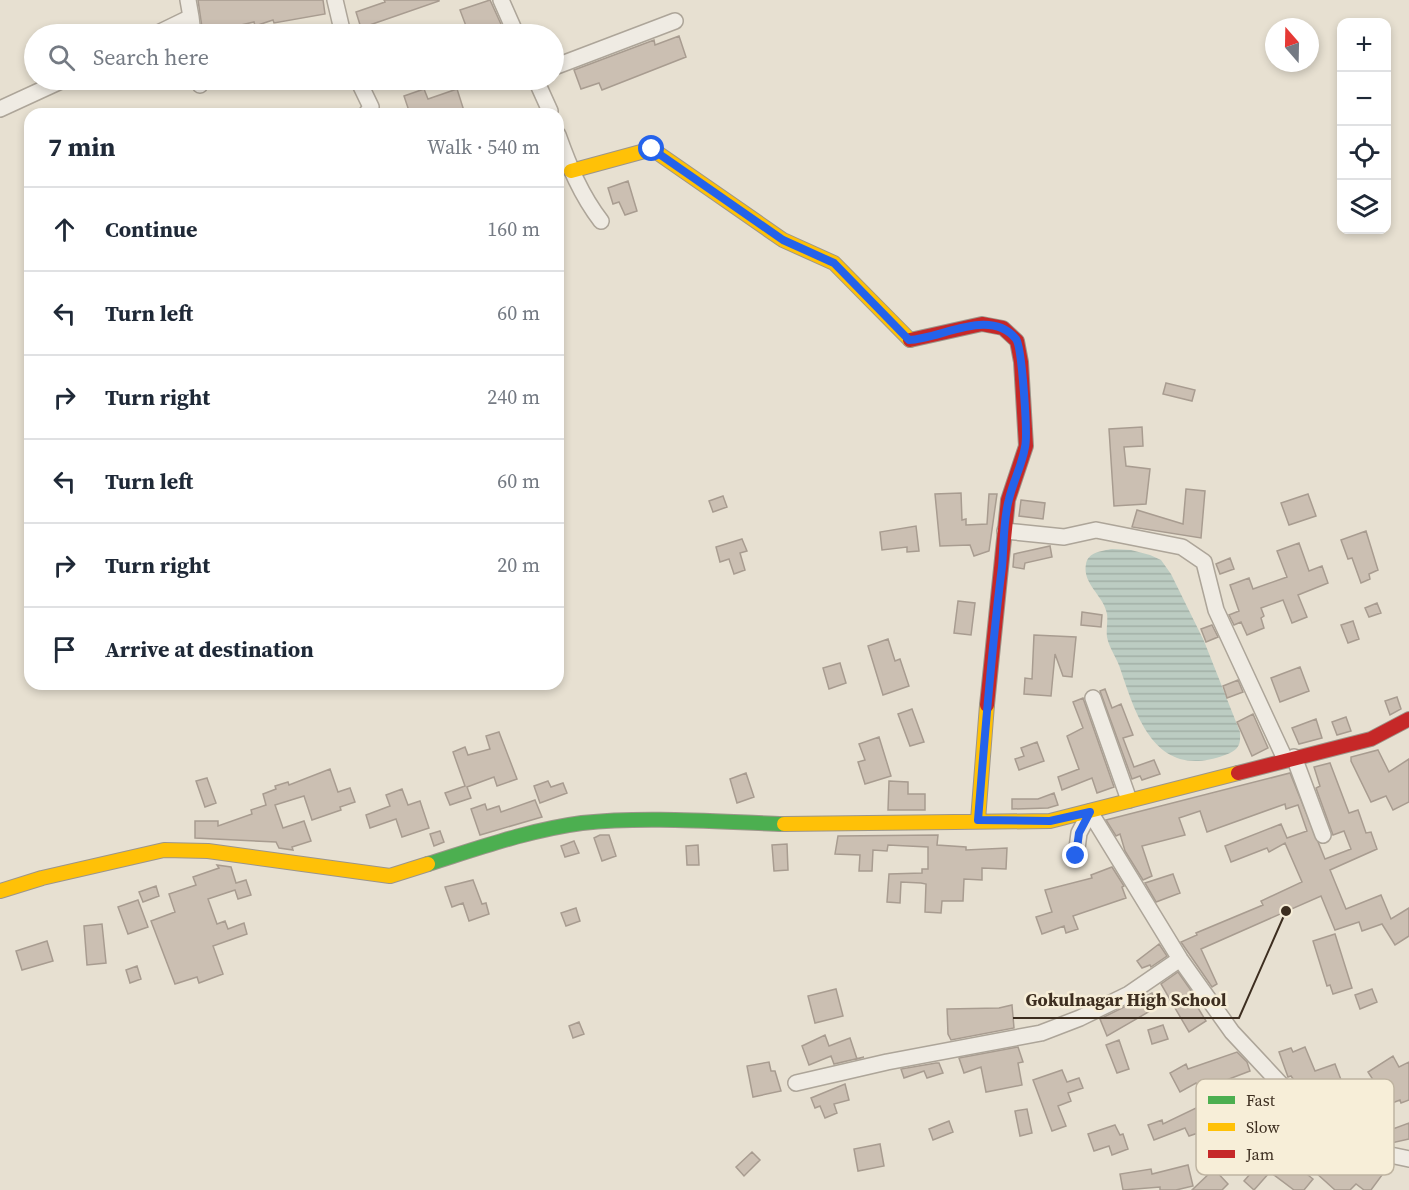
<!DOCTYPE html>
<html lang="en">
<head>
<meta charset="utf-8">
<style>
  body { margin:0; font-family:"Source Serif 4",serif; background:#f6f6f7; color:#1f2937 }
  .controls { position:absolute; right:18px; top:18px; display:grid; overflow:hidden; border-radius:12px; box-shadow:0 3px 9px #0003 }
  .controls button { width:54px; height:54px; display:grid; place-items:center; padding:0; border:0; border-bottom:2px solid #e0e1e3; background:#fff; color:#1f2937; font:30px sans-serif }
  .compass { position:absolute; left:1265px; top:18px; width:54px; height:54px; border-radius:50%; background:#fff; box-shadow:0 3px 9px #0003; rotate:340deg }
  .stop { position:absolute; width:18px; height:18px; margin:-14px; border:4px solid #2563eb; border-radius:50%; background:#fff }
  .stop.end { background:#2563eb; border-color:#fff; box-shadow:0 2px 6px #0008 }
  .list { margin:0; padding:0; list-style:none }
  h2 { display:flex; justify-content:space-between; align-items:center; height:78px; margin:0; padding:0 24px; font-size:26px }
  h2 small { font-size:20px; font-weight:400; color:#747a83 }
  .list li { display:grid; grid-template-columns:39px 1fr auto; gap:18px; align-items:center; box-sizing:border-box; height:84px; padding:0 24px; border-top:2px solid #e0e1e3 }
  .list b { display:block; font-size:22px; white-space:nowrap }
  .list em { font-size:20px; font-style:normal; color:#747a83 }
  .icon { flex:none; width:33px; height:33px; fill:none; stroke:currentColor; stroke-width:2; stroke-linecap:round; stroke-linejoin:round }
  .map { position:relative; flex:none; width:1409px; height:1190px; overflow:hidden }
  .search { position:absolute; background:#fff; box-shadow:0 3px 9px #0003; left:24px; top:24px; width:540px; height:66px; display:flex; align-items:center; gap:15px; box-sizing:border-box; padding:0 21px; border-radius:33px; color:#747a83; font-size:22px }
  .panel { position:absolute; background:#fff; box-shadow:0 3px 9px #0003; left:24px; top:108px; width:540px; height:582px; border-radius:18px }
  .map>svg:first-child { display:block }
</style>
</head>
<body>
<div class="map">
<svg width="1409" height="1190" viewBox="0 0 1409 1190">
  <defs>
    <pattern id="water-rules" width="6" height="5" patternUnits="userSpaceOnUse" patternTransform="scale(1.5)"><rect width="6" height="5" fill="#bcccc2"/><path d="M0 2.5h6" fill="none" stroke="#a2b0a6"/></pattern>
  </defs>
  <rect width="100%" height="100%" fill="#e7e0d1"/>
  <path fill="url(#water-rules)" d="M1112 549 1131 550 1150 555 1161 560 1171 574 1204 641 1240 732C1241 746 1238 750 1225 755 1158 780 1138 722 1121 671 1118 660 1109 648 1107 637 1106 629 1108 621 1107 614 1104 596 1082 584 1086 564 1088 552 1102 551 1112 549Z"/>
  <path fill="#cbbfb2" stroke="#a89c90" stroke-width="1.5" d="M198 0H323L325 14 274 23 273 20 255 26 254 22 203 34Z
    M384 0H439V1L361 28 356 12 385 2Z
    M490 0 505 33 469 34 460 10Z
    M679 36 686 57 602 90 599 83 581 89 574 70 654 40 655 45Z
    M424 89 428 99 457 89 465 114H410L404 96Z
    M628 181 637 211 625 215 619 202 613 204 608 188Z
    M1166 383 1195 390 1192 401 1163 394Z
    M1142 427 1143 446 1124 447 1126 466 1150 469 1146 504 1114 506 1109 429Z
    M1186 489 1205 491 1201 538 1132 527 1137 510 1183 524Z
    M961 493 962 520 966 519V525L987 524 989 494H997L989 551 974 556 970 545 940 546 935 494Z
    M1308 494 1316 516 1289 525 1281 503Z
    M723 496 727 507 713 512 709 501Z
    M1021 500 1045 503 1043 519 1019 516Z
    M916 526 919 551 907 552V547L882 550 880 532Z
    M1366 531 1378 570 1369 574 1370 579 1361 583 1352 558 1348 559 1341 540Z
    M742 539 747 551 740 553 745 570 734 574 729 559 720 562 716 547Z
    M1299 543 1309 571 1322 566 1328 583 1298 595 1307 617 1292 623 1283 600 1261 608 1264 616 1261 618 1264 628 1247 635 1241 622 1234 625 1229 615 1239 611 1230 585 1249 578 1253 589 1287 577 1277 551Z
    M1050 546 1052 557 1025 563 1024 569 1013 567 1014 554Z
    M1230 558 1234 569 1220 574 1216 564Z
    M958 601 975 603 971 635 954 633Z
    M1377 603 1381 613 1369 617 1365 608Z
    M1082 612 1102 615 1101 627 1081 625Z
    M1353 621 1359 639 1348 643 1341 625Z
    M1212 625 1218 637 1206 642 1201 629Z
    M1034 635 1076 637 1072 677 1063 676 1055 654 1051 696 1024 694 1025 678 1032 679Z
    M888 639 895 661 900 659 909 686 883 695 868 646Z
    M840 663 846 683 829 689 823 668Z
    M1300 667 1309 691 1280 702 1271 678Z
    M1238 680 1243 692 1227 698 1223 686Z
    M1105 689 1112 708 1121 704 1133 735 1123 738 1134 767 1154 760 1160 774 1142 780 1140 776 1132 779 1100 691Z
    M1397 697 1401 709 1390 715 1385 701Z
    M1083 698 1114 787 1097 793 1092 778 1062 790 1058 777 1079 769 1067 736 1083 728 1073 702Z
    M912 709 924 742 910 746 898 714Z
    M1253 714 1268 748 1252 756 1237 722Z
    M1346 717 1351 731 1337 735 1332 722Z
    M1316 719 1322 738 1299 744 1292 728Z
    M499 732 517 779 497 786 494 777 467 787 471 798 450 805 445 793 465 786 453 752 465 747 468 755 490 749 486 736Z
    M879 737 891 776 865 784 858 762 865 760 859 744Z
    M1037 742 1044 761 1019 770 1015 759 1024 756 1021 748Z
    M1378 750 1389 772 1409 759V802L1393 810 1386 796 1371 802 1351 761V757Z
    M1330 763 1349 813 1358 810 1366 833 1371 832 1377 849 1330 870 1346 909 1381 895 1391 919 1409 908V936L1395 945 1382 924 1362 931 1359 922 1335 930 1321 896 1201 949 1217 984 1212 987 1181 942 1197 935 1196 933 1263 905 1261 901 1302 882 1285 843 1269 852 1267 848 1231 862 1225 846 1281 824 1287 838 1307 831 1298 805 1286 809 1285 804 1207 832 1200 811 1179 818 1185 835 1142 846 1152 876 1143 880 1125 851 1120 834 1116 836 1106 820 1290 773 1325 859 1351 849 1344 831 1333 835 1316 788 1320 786 1314 767Z
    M330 769 338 792 350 788 355 802 340 807 341 810 312 820 304 796 275 805 283 828 304 821 311 841 292 847 293 850 279 848 276 842 195 838V821H218V826L252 814 251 810 266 805 263 794 276 789 275 786 288 782 289 785Z
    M746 773 754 797 737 803 730 779Z
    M207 778 216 803 205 807 196 781Z
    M548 781 551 787 563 783 567 793 540 803 534 786Z
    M889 781 908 782V794H925V810H888Z
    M402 789 408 805 420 801 429 828 402 837 396 819 370 828 366 815 390 806 386 795Z
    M1054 793 1058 805 1048 808 1012 809V799H1038Z
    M535 800 542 817 480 835 471 809 485 804 487 810 499 806 501 812Z
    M440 831 444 842 434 846 430 834Z
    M600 835H609L616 856 602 861 594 838Z
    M938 835 937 845 966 847V850L1007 848 1006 869 982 868V880L964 879 963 901H942L941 913 925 912 926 884 921 883 901 882 900 903 887 902 889 874 922 873V869H928V847L888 845 887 851 873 850 872 871H859L860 855 835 854 838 836Z
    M574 841 579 853 565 857 561 846Z
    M787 844 788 870 774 871 772 845Z
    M698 845 699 865H687L686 846Z
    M217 865 231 867 236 883 246 880 251 895 238 899 235 890 208 899 217 924 225 921 228 929 244 923 247 934 213 946 223 974 199 983 197 977 175 984 151 921 175 912 169 894 196 885 193 877 219 868Z
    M1112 867 1124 886 1122 887 1126 898 1073 916 1078 929 1066 933 1064 926 1042 934 1036 917 1052 912 1045 890 1092 878 1091 875Z
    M1173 874 1180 893 1156 902 1145 883Z
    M473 880 482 904 486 903 489 914 469 921 463 903 452 907 445 887Z
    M156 886 159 896 143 902 139 892Z
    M138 900 148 927 128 934 118 907Z
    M576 908 580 921 566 926 561 913Z
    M102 924 106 963 87 965 84 926Z
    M1335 934 1352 988 1333 994 1330 985 1327 986 1313 941Z
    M47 941 53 961 22 970 16 951Z
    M1159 944 1167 956 1151 967 1150 965 1142 968 1137 961Z
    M137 966 141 979 130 983 126 970Z
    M1178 972 1202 1006 1198 1008 1206 1021 1189 1032 1161 984Z
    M836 989 843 1016 815 1023 808 996Z
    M1372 989 1377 1002 1360 1009 1355 995Z
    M1152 993 1157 1007 1107 1036 1100 1019Z
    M1012 1005 1014 1028 951 1040 948 1034 947 1009 999 1008Z
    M579 1022 584 1034 573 1038 569 1026Z
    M1163 1025 1168 1039 1152 1044 1148 1030Z
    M825 1035 829 1046 850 1038 857 1059 864 1057 834 1064 831 1056 809 1065 802 1046Z
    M1119 1040 1129 1069 1117 1073 1106 1045Z
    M1018 1047 1023 1062 1018 1063 1022 1085 986 1092 981 1067 964 1073 959 1058Z
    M1305 1047 1315 1071 1335 1064 1343 1085 1307 1098 1304 1094 1310 1086 1301 1090 1291 1076 1288 1077 1279 1052 1291 1048 1293 1052Z
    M1237 1052 1247 1062 1250 1071 1216 1084 1215 1080 1198 1087 1196 1083 1180 1092 1170 1073 1186 1064 1188 1069Z
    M1393 1056 1399 1067 1409 1062V1100L1401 1103 1400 1100 1368 1112 1365 1106 1351 1112 1347 1102 1379 1089 1368 1072Z
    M769 1062 771 1071H775L781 1091 753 1097 747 1066Z
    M936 1063H939L943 1073 927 1078 924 1071 904 1078 901 1069Z
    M1062 1070 1067 1082 1079 1078 1083 1088 1068 1093 1071 1101 1058 1106 1066 1126 1052 1131 1033 1080Z
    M845 1084 849 1100 834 1104 837 1113 825 1118 820 1106 815 1108 811 1098Z
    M1196 1108 1204 1131 1189 1136 1185 1128 1154 1140 1148 1125 1162 1120 1163 1124Z
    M1027 1109 1032 1133 1020 1136 1015 1111Z
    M1291 1112 1305 1124 1286 1150 1291 1154 1287 1158 1313 1179 1304 1190H1294L1270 1172 1254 1190 1244 1181 1264 1158 1260 1155 1276 1136 1274 1135Z
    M949 1121 953 1132 933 1140 929 1129Z
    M1409 1123V1139L1387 1144 1382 1133Z
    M1115 1125 1120 1135 1123 1134 1128 1149 1112 1155 1109 1146 1094 1151 1088 1134Z
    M880 1144 884 1166 858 1171 854 1149Z
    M1337 1147 1355 1157 1371 1161 1385 1171 1371 1190H1364L1356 1184 1350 1190H1335L1315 1172Z
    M752 1152 760 1160 744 1176 736 1167Z
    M1188 1165 1193 1186 1176 1190H1160V1187L1123 1190 1120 1174 1151 1169 1152 1174Z
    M1214 1169 1228 1184 1222 1190H1192Z"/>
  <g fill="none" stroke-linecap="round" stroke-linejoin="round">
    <defs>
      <path id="street" d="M335 0 343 34
        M501 0 516 34
        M191 17 193 34
        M156 34 191 17 188 0
        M554 67 675 21
        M200 80V85
        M358 80 371 107 366 114
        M536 80 550 111
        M0 109 63 80
        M558 135C569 166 581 195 601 221
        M1005 531 1064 537 1096 530 1182 547 1204 562 1216 610 1285 759
        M1093 698 1129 800
        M1294 757 1323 835
        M1076 856 1079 833 1090 812 1180 959 1232 1032 1318 1124 1357 1148 1409 1159
        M796 1083 887 1062 1041 1033 1080 1018 1129 994 1180 959"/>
      <path id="fast" d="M428 864C479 848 529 830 582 823 645 816 720 822 784 824"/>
      <path id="slow" d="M571 171 652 149 783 240 834 263 910 340
        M978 820 987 705
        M784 824 1050 821 1238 773
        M0 891 42 878 164 850 208 851 390 876 428 864"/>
      <path id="jam" d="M910 340 982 324 1003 328 1017 341 1021 362 1026 446 1008 500 987 705
        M1238 773 1371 739 1409 719"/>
    </defs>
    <use href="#street" stroke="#ada599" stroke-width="18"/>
    <use href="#fast" stroke="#9c958a" stroke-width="16"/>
    <use href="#slow" stroke="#9c958a" stroke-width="16"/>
    <use href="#jam" stroke="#9c958a" stroke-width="16"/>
    <use href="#street" stroke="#efebe3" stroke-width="15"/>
    <use href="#fast" stroke="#4caf50" stroke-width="14"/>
    <use href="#slow" stroke="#ffc107" stroke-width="14"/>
    <use href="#jam" stroke="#c62828" stroke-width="14"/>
  </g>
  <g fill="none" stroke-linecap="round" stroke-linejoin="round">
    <path stroke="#2563eb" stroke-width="8" d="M652 149 783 240 834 263 909 340C941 339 990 307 1016 339 1022 347 1028 435 1025 447 1022 465 1013 482 1009 499 1003 521 1004 545 1002 567 991 651 985 735 978 820L1050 821 1090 812 1079 833 1076 856"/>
  </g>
  <rect x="1196" y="1079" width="198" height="96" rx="9" fill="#f7eed8" stroke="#bfb4a1" stroke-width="1.5"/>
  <rect x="1208" y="1096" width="27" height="8" fill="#4caf50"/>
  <rect x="1208" y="1123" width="27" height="8" fill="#ffc107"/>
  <rect x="1208" y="1150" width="27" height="8" fill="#c62828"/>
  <g font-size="16" fill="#3d2e20">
    <text x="1246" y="1106">Fast</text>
    <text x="1246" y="1133">Slow</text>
    <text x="1246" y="1160">Jam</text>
  </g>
  <path fill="none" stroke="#3d2e20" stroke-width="2" d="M1286 911L1239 1018H1013"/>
  <circle fill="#3d2e20" stroke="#f7eed8" stroke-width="2" cx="1286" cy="911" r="6"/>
  <g font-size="18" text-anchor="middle" font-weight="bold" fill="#3d2e20" stroke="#f7eed8" stroke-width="5" stroke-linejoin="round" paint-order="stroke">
    <text x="1126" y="1006">Gokulnagar High School</text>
  </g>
</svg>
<div class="controls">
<button>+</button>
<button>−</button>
<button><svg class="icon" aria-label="locate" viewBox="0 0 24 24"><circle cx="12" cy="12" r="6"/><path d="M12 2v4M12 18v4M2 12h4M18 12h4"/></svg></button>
<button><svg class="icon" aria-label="layers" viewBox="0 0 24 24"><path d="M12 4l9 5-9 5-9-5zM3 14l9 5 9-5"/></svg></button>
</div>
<svg class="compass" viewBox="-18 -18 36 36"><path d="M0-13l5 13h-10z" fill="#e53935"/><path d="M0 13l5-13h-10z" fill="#747a83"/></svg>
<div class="stop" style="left:652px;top:149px"></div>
<div class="stop end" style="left:1076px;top:856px"></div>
<div class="search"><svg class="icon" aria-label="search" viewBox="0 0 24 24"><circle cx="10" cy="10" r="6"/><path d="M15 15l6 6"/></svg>Search here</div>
<section class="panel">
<h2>7 min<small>Walk · 540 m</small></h2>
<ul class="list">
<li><svg class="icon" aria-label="ahead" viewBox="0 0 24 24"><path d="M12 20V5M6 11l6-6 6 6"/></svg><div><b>Continue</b></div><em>160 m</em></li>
<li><svg class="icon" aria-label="left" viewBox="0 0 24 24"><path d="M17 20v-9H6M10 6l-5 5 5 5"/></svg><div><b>Turn left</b></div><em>60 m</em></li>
<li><svg class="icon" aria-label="right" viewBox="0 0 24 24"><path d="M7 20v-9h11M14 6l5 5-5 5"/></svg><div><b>Turn right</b></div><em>240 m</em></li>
<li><svg class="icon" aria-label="left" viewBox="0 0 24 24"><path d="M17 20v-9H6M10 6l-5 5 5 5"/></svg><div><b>Turn left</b></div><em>60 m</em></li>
<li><svg class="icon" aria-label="right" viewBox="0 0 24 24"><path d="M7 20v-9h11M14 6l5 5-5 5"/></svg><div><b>Turn right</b></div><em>20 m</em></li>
<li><svg class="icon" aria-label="arrive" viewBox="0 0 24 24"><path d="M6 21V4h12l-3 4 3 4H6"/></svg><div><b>Arrive at destination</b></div></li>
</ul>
</section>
</div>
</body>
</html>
